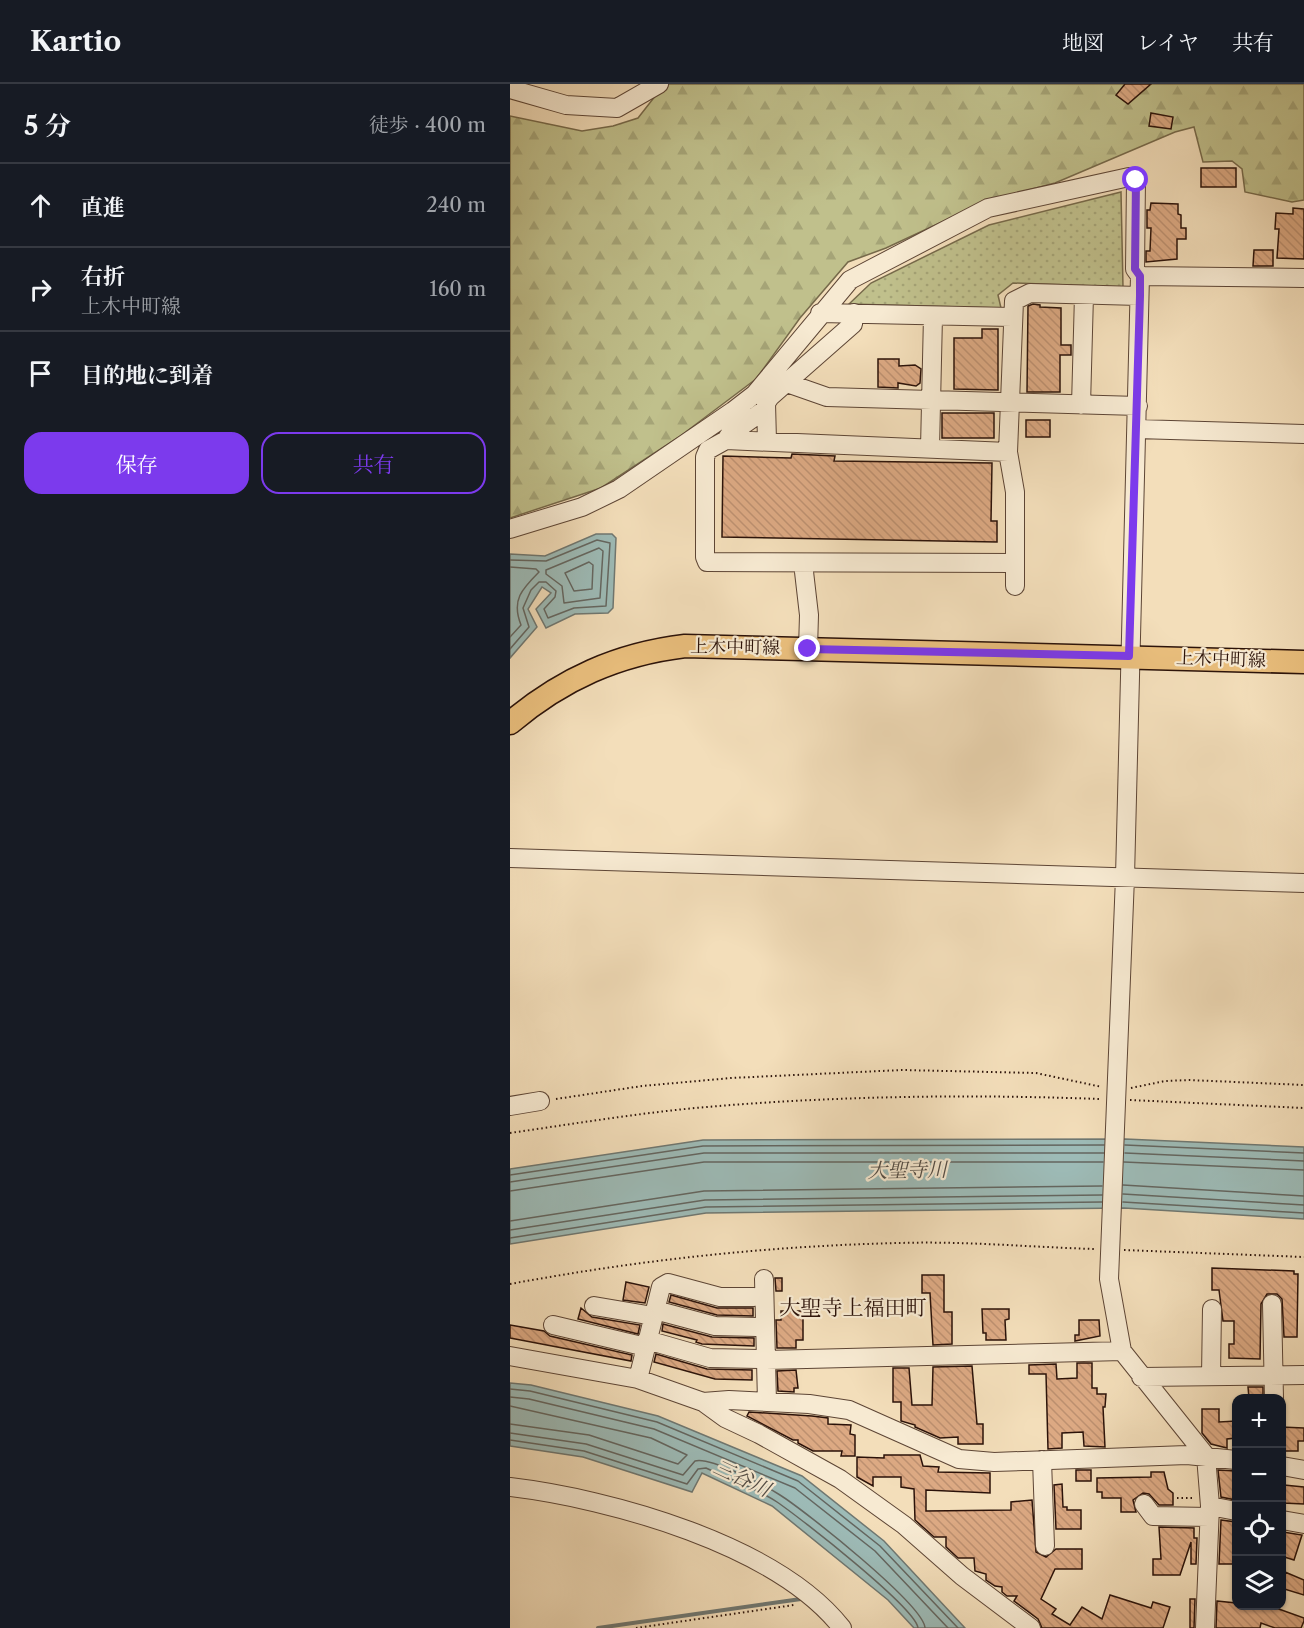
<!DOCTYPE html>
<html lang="ja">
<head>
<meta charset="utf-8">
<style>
  body { margin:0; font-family:"Libre Caslon Text","Noto Serif JP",serif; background:#20242c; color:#f1f3f6 }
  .controls { position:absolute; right:18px; bottom:18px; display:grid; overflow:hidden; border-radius:12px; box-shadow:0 2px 4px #0004 }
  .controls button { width:54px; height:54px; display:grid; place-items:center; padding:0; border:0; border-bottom:2px solid #363941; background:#171b24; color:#f1f3f6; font:30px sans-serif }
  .stop { position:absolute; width:18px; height:18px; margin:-14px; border:4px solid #7c3aed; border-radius:50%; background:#fff }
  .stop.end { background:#7c3aed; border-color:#fff; box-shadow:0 2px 6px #0008 }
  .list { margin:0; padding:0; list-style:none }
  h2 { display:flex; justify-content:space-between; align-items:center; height:78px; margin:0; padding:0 24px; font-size:26px }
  h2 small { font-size:20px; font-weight:400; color:#9ea1a6 }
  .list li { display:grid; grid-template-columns:39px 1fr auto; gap:18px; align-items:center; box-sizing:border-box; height:84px; padding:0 24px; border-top:2px solid #363941 }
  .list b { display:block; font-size:22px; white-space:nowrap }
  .list p { margin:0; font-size:20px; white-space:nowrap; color:#9ea1a6 }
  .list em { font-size:20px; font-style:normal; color:#9ea1a6 }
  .actions { display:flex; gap:12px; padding:18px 24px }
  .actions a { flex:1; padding:14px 0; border:2px solid #7c3aed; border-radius:18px; text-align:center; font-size:21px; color:#7c3aed }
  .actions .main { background:#7c3aed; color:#fff }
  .icon { flex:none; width:33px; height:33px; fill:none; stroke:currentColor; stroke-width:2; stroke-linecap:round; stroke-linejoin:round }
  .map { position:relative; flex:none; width:794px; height:1544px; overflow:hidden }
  header { display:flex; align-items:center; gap:36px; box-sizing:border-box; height:84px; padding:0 30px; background:#171b24; border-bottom:2px solid #363941 }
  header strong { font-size:28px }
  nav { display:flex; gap:33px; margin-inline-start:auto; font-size:21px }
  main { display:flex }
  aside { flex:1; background:#171b24 }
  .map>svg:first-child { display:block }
</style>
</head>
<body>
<header>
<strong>Kartio</strong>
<nav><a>地図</a><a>レイヤ</a><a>共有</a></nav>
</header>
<main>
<aside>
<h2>5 分<small>徒歩 · 400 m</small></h2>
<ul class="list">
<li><svg class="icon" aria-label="ahead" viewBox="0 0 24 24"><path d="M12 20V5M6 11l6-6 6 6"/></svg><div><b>直進</b></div><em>240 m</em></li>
<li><svg class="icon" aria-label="right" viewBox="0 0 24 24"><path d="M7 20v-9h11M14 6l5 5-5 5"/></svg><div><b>右折</b><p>上木中町線</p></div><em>160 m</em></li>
<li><svg class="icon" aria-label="arrive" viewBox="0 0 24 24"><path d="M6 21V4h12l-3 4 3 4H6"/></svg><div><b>目的地に到着</b></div></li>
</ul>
<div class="actions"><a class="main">保存</a><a>共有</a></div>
</aside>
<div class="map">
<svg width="794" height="1544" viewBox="0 0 794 1544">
  <defs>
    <pattern id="grass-dots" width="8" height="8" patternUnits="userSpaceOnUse" patternTransform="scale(1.5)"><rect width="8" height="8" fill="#c0c08c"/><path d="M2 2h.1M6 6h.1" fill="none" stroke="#a5a477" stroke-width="1.8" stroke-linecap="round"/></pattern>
    <pattern id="forest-firs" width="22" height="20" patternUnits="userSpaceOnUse" patternTransform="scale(1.5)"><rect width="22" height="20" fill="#c0c08c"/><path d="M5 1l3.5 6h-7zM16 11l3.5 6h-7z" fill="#a5a477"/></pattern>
    <pattern id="building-back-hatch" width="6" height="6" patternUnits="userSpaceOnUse" patternTransform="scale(1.5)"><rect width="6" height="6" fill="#dca983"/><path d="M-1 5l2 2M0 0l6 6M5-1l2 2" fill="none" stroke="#bd9070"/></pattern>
  </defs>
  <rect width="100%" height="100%" fill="#f3deba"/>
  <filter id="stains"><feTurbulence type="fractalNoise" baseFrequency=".00333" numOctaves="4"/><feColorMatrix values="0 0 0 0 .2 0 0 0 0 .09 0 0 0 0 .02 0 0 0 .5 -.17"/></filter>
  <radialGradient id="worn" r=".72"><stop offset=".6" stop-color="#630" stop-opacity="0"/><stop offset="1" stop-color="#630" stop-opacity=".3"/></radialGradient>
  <path fill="url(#grass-dots)" stroke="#76694a" stroke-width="1.5" d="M611 108 613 203 503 199 488 211 491 224 339 220 361 199 479 141Z"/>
  <path fill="url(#forest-firs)" stroke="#76694a" stroke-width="1.5" d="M159 0H794V116L782 118 735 108 732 85 722 77 693 78 684 43 665 48 545 99 477 117 376 164 338 178 290 234 246 295 169 353 91 404 0 434V32L72 47 103 42 128 34 146 11Z"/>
  <path fill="#9dbbb7" stroke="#6f7771" stroke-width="1.5" d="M86 450H102L106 454 103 524 98 529 65 530 36 544 26 525 41 509 32 503 18 525 27 543 0 574V470L35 472Z
    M615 1055 794 1063V1135L614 1124 196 1129 0 1160V1085L193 1056Z
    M0 1299 21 1301 148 1332 292 1392 374 1457 455 1544H404L378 1516 262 1422 192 1389 182 1408 73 1373 0 1362Z"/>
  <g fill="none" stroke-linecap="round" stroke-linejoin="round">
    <path stroke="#646660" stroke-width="1.5" d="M89 464 93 467 90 514 54 519 52 502 36 490V486Z
      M0 476 36 477 87 456 100 459 96 522 64 524 38 534 34 525 45 513 46 507 36 498H29L21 506 13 524 19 543 0 565
      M79 478 83 481 82 505 64 507 55 489Z
      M0 483 26 485 29 488C12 505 1 516 11 541L0 553
      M615 1061 794 1069
      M615 1069 794 1077
      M614 1078 794 1086
      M0 1091 193 1062 594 1061
      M0 1098 194 1069H594
      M613 1101 794 1112
      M0 1107 194 1078H593
      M613 1110 794 1121
      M613 1118 794 1129
      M0 1137 194 1107 592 1102
      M0 1146 195 1116 592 1111
      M0 1154 196 1123 592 1118
      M0 1305 20 1307 147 1338 288 1397 370 1462 448 1544
      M0 1313 19 1315 144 1345 285 1404 365 1467 438 1544
      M0 1322 141 1354 177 1371 168 1380 79 1351 0 1340
      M0 1349 76 1360 173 1391 185 1377C199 1372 256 1402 270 1411 294 1426 414 1521 415 1544
      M0 1356 74 1367 177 1400 188 1385 196 1384C219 1395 246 1404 267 1418 289 1433 406 1524 408 1544"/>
    <path stroke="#6f7771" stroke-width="4" d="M88 1544 291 1515"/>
  </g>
  <path fill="url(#building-back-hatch)" stroke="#2b1209" stroke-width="1.5" d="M615 0H641L618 20 606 11Z
    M641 29 663 33 661 45 639 42Z
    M691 84H726V103H691Z
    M641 119 668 120V130L671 131V144H676V155H667V175L636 178V167H640L641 144H637V126H640Z
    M783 124 794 125V175L767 174 769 145H765L766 129 783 130Z
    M744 166H763V182H743Z
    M523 220 530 221V223L551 224V261H561V271H550V308H517L518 222Z
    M472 245H488V306L444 305V254H472Z
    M368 275H389V282L405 281 411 285 410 299 406 302 388 299V304L368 303Z
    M432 329H484V354H432Z
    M516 336H540V353H516Z
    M282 370 325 372 324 377 482 379 481 437H487V458L212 453 213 372 281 374Z
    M702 1184 784 1187V1190H788L787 1253H774L772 1215 767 1210H757L751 1220 750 1275 719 1274V1260H724V1237H713L709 1206H702Z
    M412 1191H434V1228H442V1260L423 1261 420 1209H412Z
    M265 1194H272V1207H266Z
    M116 1198 139 1203 135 1219 113 1216Z
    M161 1211 207 1224H243V1232L207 1231 159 1218Z
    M71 1224 82 1233 130 1241 128 1250 68 1235Z
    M472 1225H499V1235L495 1236 496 1256H476V1249H473Z
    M271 1227H293V1256H286V1264H267L266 1236H271Z
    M569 1236H589L590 1252 565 1257V1251H569Z
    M153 1240 202 1253 244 1254V1262L192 1260 186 1258 187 1256 152 1247Z
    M0 1241 34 1247 40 1252 122 1271 121 1277 0 1254Z
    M146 1270 197 1285 242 1286V1296L205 1295 144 1278Z
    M567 1279H582V1304H587V1310H596L595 1323H593L595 1363 574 1362 573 1348 552 1349V1364L538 1365 536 1290H519V1281L546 1280 547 1295 567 1294Z
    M462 1282 467 1340H473V1360H448V1353L430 1354 405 1343V1341L391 1337V1318H383V1284H399L402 1321H422L423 1283Z
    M286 1286 288 1304H284V1308L268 1307 267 1287Z
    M738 1303H753V1314H739Z
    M692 1325H709V1338L726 1337V1354L717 1355V1364L701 1360 692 1349Z
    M239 1328 302 1332 318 1334V1340L341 1341 340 1350 345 1351V1372H331L332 1367H303L288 1359V1356H283L237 1332Z
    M771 1343 794 1344V1357H788V1367H771Z
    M374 1371H410L413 1382 429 1383 428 1388 480 1389V1409L416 1406V1427L501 1426V1418L522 1416 526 1468 536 1473 546 1465H572V1485H545L531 1515 546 1525 542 1530 560 1541 572 1523 592 1535 600 1511 641 1524 643 1518 660 1523 653 1544H532L528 1535 504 1517 507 1512H497L492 1508V1503L485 1502 476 1496V1490L465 1487 464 1474H448L436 1463V1453H424L405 1436 404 1405 391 1403V1393H363V1402L347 1393V1373L374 1374Z
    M566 1386H581V1397H566Z
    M708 1386 726 1387V1416L711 1413Z
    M641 1388H654L658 1405 663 1409V1421H649L639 1410 633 1409 623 1416 626 1428H611V1414H592V1408H587V1394L641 1393Z
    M552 1400 553 1423H557V1426H571V1445H546L544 1401Z
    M774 1401 794 1403V1420L773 1419Z
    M711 1436 726 1438V1480H709Z
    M649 1443 684 1444V1454H687L686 1480H681V1458L670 1491H643V1475H651Z
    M773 1448 792 1451 784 1476 771 1472Z
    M775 1488 794 1496V1511L771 1504Z
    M680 1515H685L684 1544H680Z
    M707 1517 726 1519V1521H767L766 1524 794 1534V1537L791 1544H765L751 1539 750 1544H706Z"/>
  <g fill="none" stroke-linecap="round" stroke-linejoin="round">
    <defs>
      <path id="minor" d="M0 5 56 21 107 24 149 0
        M630 192 794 194
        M310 229 502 233
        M277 299 317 313 628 322
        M571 321 574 211
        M627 345 794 350
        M216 356 220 350 256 325
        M257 357 256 319 260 313 343 240 344 229
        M420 364 423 232
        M498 368 216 356 198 366 195 373V473L197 478 505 479
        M0 445 72 423 109 405 223 327 245 310 340 196 478 124 619 93 626 96 625 185 630 192 615 793 599 1195 612 1267 696 1372 700 1422 695 1544
        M293 479 299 531 298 565
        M505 502V408L498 368 504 217 520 209 629 212
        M0 774 794 799
        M0 1022 30 1017
        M254 1195 257 1318
        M762 1220 764 1314
        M84 1222 143 1232
        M145 1226 205 1242 247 1243
        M43 1241 136 1263
        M137 1256 200 1274 249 1275
        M0 1272 128 1295 193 1318 215 1334 249 1350 330 1395 394 1441 452 1492 521 1544
        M256 1276 612 1267
        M701 1292 702 1225
        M631 1293 794 1291
        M128 1295 151 1203 158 1199 210 1213H244
        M193 1318 219 1316 299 1320 339 1326 449 1375 484 1378 677 1371 726 1376
        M532 1376 535 1462
        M772 1382 794 1386
        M0 1403C101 1415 267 1461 332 1544
        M634 1420 643 1432 699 1433
        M700 1422 726 1427
        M772 1436 794 1440"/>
      <path id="major" d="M0 639C52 595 108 570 175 562L794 578"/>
    </defs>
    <use href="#minor" stroke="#5d4535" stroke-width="20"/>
    <use href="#major" stroke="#2b1209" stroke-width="25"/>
    <path stroke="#2b1209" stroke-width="2" stroke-dasharray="1.5 3" stroke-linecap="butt" d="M621 1004 655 997 679 996 794 1001
      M46 1015 132 1002 221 994 392 986 526 989 592 1003
      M620 1016 794 1024
      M0 1049C62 1040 123 1030 185 1024 319 1012 456 1010 590 1015
      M614 1166 794 1173
      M0 1200C129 1176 258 1162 389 1159 454 1157 519 1163 584 1165
      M667 1414H685
      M126 1544 284 1521"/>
    <use href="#minor" stroke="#f7ead2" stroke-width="18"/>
    <use href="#major" stroke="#eabf7d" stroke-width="22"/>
  </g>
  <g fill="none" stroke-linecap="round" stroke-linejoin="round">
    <path stroke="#7c3aed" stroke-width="8" d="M298 565 619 572 630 212V192L625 185 626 96"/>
  </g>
  <g text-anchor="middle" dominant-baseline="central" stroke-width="4.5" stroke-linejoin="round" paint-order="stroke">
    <g font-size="18" fill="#2b1209" stroke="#f7ead2">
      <text transform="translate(225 563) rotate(1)">上木中町線</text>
      <text transform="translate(711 575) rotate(2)">上木中町線</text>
    </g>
    <g font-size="20" font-style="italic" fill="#534d46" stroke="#f7ead2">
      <text transform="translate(397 1086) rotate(-1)">大聖寺川</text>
      <text transform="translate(232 1394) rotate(25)">三谷川</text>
    </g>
    <g font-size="21" fill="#2b1209" stroke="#f7ead2">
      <text x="343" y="1223">大聖寺上福田町</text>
    </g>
  </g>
  <rect width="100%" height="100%" filter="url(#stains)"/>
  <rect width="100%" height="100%" fill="url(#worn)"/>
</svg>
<div class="controls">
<button>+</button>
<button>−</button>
<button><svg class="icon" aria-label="locate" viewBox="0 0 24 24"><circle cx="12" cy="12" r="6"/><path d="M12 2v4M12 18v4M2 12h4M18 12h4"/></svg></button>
<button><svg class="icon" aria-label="layers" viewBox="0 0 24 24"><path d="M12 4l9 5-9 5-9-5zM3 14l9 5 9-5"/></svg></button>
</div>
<div class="stop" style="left:626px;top:96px"></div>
<div class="stop end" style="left:298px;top:565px"></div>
</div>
</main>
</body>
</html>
